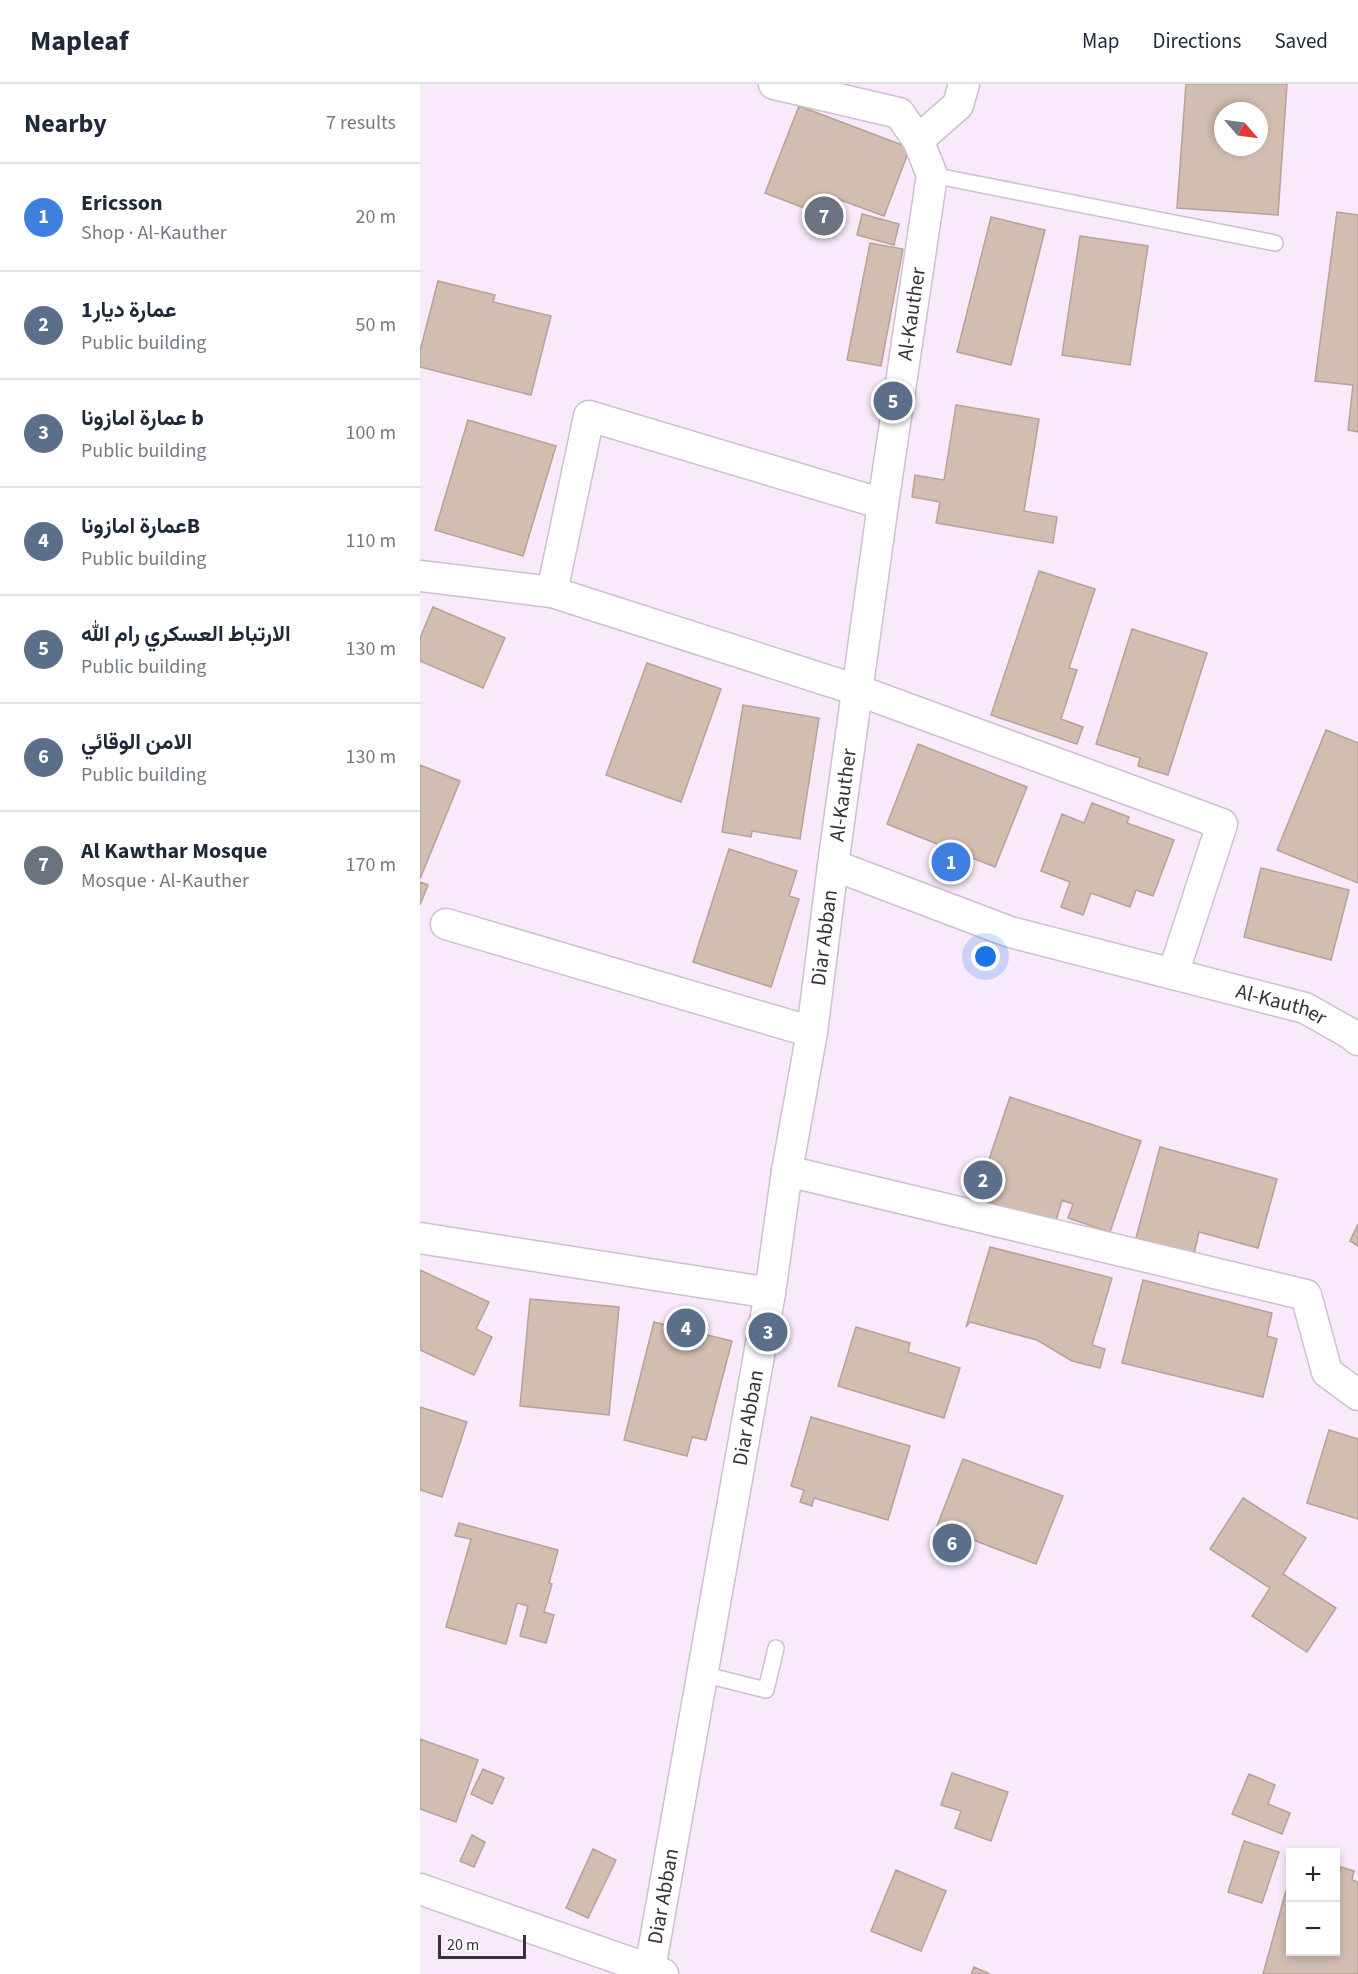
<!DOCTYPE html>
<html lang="en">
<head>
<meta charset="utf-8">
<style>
  body { margin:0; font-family:"Source Sans 3",Vazirmatn,sans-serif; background:#f6f6f7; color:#1f2937 }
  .controls { position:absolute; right:18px; bottom:18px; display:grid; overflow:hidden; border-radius:0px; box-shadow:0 3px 9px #0003 }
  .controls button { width:54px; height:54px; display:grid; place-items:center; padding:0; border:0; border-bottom:2px solid #e0e1e3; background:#fff; color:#1f2937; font:30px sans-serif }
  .compass { position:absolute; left:794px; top:18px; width:54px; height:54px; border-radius:50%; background:#fff; box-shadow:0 3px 9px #0003; rotate:118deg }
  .scale { position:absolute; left:18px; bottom:15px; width:88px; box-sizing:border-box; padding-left:6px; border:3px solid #373138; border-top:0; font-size:16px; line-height:21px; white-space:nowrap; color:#373138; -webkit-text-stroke:4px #fefbff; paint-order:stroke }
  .you { position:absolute; left:566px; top:873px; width:21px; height:21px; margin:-15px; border:4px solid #fff; border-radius:50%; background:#1a73e8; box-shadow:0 0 0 9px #1a73e833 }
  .badge { display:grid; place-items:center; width:39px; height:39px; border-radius:50%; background:#798431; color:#fff; font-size:20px; font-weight:700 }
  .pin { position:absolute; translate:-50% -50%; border:3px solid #fff; box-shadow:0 2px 6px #0006 }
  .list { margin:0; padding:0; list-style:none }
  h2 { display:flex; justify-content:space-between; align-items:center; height:78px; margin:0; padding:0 24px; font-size:26px }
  h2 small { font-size:20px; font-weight:400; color:#747a83 }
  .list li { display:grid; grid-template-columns:39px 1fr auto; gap:18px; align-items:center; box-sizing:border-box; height:108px; padding:0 24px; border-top:2px solid #e0e1e3 }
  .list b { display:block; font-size:22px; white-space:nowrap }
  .list p { margin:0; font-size:20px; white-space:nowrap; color:#747a83 }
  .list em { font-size:20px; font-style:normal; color:#747a83 }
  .map { position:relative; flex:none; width:938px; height:1890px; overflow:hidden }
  header { display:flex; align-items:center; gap:36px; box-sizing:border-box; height:84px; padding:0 30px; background:#fff; border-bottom:2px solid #e0e1e3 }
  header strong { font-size:28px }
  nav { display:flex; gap:33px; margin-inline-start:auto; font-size:21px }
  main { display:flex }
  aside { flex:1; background:#fff }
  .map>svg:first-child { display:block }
</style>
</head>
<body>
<header>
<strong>Mapleaf</strong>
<nav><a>Map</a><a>Directions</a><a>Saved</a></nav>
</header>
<main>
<aside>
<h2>Nearby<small>7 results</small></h2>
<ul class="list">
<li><span class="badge" style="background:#3f7fe0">1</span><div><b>Ericsson</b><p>Shop · Al-Kauther</p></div><em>20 m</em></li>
<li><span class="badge" style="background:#5c6f8a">2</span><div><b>عمارة ديار1</b><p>Public building</p></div><em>50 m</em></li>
<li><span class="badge" style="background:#5c6f8a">3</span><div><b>عمارة امازونا b</b><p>Public building</p></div><em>100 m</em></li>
<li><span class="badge" style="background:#5c6f8a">4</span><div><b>عمارة امازوناB</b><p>Public building</p></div><em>110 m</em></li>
<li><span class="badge" style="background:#5c6f8a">5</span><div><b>الارتباط العسكري رام الله</b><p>Public building</p></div><em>130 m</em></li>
<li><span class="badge" style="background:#5c6f8a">6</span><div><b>الامن الوقائي</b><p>Public building</p></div><em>130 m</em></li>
<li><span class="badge" style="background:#6b7280">7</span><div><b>Al Kawthar Mosque</b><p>Mosque · Al-Kauther</p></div><em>170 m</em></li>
</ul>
</aside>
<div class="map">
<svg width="938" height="1890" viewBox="0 0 938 1890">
  <rect width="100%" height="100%" fill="#f8e9fb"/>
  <path fill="#d2bdb1" stroke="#b7a297" stroke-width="1.5" fill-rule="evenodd" d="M766 0H867L858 131 757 124ZM803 27H839V63H803Z
    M379 22 490 64 464 132 407 111 400 130 345 109Z
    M917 128 938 131V348L928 346 933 301 895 297Z
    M442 130 479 140 474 161 437 151Z
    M571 133 625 146 591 281 537 268Z
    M660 152 728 162 710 281 642 271Z
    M450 159 483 165 461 282 427 276Z
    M18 197 75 211 73 218 131 232 111 311 0 283V267Z
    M536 321 619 335 604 427 637 433 633 459 516 439 520 418 492 413 495 391 524 396Z
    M48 336 136 362 103 472 15 446Z
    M619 487 675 505 649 584 657 586 641 635 663 643 657 660 571 631Z
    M13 523 85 554 63 604 0 577V554Z
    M712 545 787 569 748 691 718 682 720 674 676 660Z
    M227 579 301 605 261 718 186 691Z
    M323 621 399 634 380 755 332 747 331 753 302 748Z
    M906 646 938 659V799L857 766Z
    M498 660 607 703 575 783 467 740Z
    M0 681 40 697 0 795Z
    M672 719 709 733 707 739 754 756 733 812 716 806 710 823 671 809 663 831 641 823 650 798 621 787 642 730 664 739Z
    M309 765 377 787 369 812 379 815 351 903 273 878Z
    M841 784 929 806 911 876 824 853Z
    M0 798 8 801 0 821Z
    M590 1013 721 1057 690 1148 648 1134 653 1120 642 1116 635 1140 556 1114Z
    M740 1063 857 1095 838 1164 779 1148 774 1170 716 1154Z
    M938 1140V1162L930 1157Z
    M570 1163 692 1194 672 1261 685 1265 680 1284 652 1277 617 1256 550 1238 546 1243Z
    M0 1186 69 1218 56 1245 72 1253 54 1291 0 1266Z
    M723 1196 852 1229 847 1252 857 1255 843 1313 702 1279Z
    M110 1215 199 1223 189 1331 100 1322Z
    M234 1238 312 1257 286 1356 272 1353 267 1372 204 1356Z
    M436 1243 490 1259 488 1268 540 1284 524 1334 418 1302Z
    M0 1323 47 1338 22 1413 0 1406Z
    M391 1333 490 1362 468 1436 394 1414 392 1422 380 1418 384 1406 371 1402Z
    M909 1346 938 1355V1435L887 1419Z
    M543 1375 643 1412 616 1480 517 1442Z
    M823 1414 886 1454 863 1490 916 1524 887 1568 832 1532 850 1504 790 1465Z
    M39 1439 138 1466 129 1499 132 1500 124 1528 134 1531 126 1559 100 1552 108 1522 97 1519 86 1560 26 1543 51 1455 35 1452Z
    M0 1655 58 1676 36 1738 0 1725Z
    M63 1685 84 1694 72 1720 51 1710Z
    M532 1689 588 1708 571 1757 535 1744 541 1727 521 1721Z
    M829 1690 855 1701 848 1720 870 1729 862 1750 812 1730Z
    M52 1751 65 1758 54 1783 40 1777Z
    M824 1757 859 1768 842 1819 808 1808Z
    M173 1765 196 1776 168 1834 146 1824Z
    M921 1783 934 1787 932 1796 938 1798V1890H843L869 1796 870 1868H916V1801Z
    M476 1786 526 1807 501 1867 451 1847Z
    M554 1883 570 1890H551Z"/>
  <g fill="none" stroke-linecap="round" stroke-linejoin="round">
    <defs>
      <path id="lane" d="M512 91 855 159
        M282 1590 346 1606 356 1564"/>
      <g id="street">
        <path d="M498 56 538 21 544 0"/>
        <path d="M0 492 132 508 437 606 802 740 753 890"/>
        <path d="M132 508 169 332 463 420"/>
        <path id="s1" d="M413 781 590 848 885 924 931 950 938 956"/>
        <path d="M26 840 392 948"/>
        <path d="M367 1087 886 1211 907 1288 938 1311"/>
        <path d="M0 1154 350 1209"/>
        <path d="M0 1805 243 1890"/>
        <path id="s2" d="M230 1885 350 1209 367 1087 392 948 413 781 463 420 512 91 498 56 479 29 354 0"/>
      </g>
    </defs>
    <use href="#lane" stroke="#cebfd1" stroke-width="18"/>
    <use href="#street" stroke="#cebfd1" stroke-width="33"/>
    <use href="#lane" stroke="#fff" stroke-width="15"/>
    <use href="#street" stroke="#fff" stroke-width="30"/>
  </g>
  <g text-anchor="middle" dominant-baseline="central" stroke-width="5" stroke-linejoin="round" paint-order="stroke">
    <g font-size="21" fill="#373138" stroke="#fefbff">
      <text stroke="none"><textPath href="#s2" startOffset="1676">Al-Kauther</textPath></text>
      <text stroke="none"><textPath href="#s2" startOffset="1190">Al-Kauther</textPath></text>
      <text stroke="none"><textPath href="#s2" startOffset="1046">Diar Abban</textPath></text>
      <text stroke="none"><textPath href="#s1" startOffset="470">Al-Kauther</textPath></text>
      <text stroke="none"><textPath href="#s2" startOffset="560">Diar Abban</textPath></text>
      <text stroke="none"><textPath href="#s2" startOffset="74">Diar Abban</textPath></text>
    </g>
  </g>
</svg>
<div class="controls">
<button>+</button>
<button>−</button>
</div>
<svg class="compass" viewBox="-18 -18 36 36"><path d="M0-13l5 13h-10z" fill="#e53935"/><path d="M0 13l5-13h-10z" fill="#747a83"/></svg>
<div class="scale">20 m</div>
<div class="you"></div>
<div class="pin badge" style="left:531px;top:778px;background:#3f7fe0">1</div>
<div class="pin badge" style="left:563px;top:1096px;background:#5c6f8a">2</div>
<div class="pin badge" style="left:348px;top:1248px;background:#5c6f8a">3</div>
<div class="pin badge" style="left:266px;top:1244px;background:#5c6f8a">4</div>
<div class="pin badge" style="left:473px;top:317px;background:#5c6f8a">5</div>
<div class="pin badge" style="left:532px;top:1459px;background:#5c6f8a">6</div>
<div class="pin badge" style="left:404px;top:132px;background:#6b7280">7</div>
</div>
</main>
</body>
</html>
